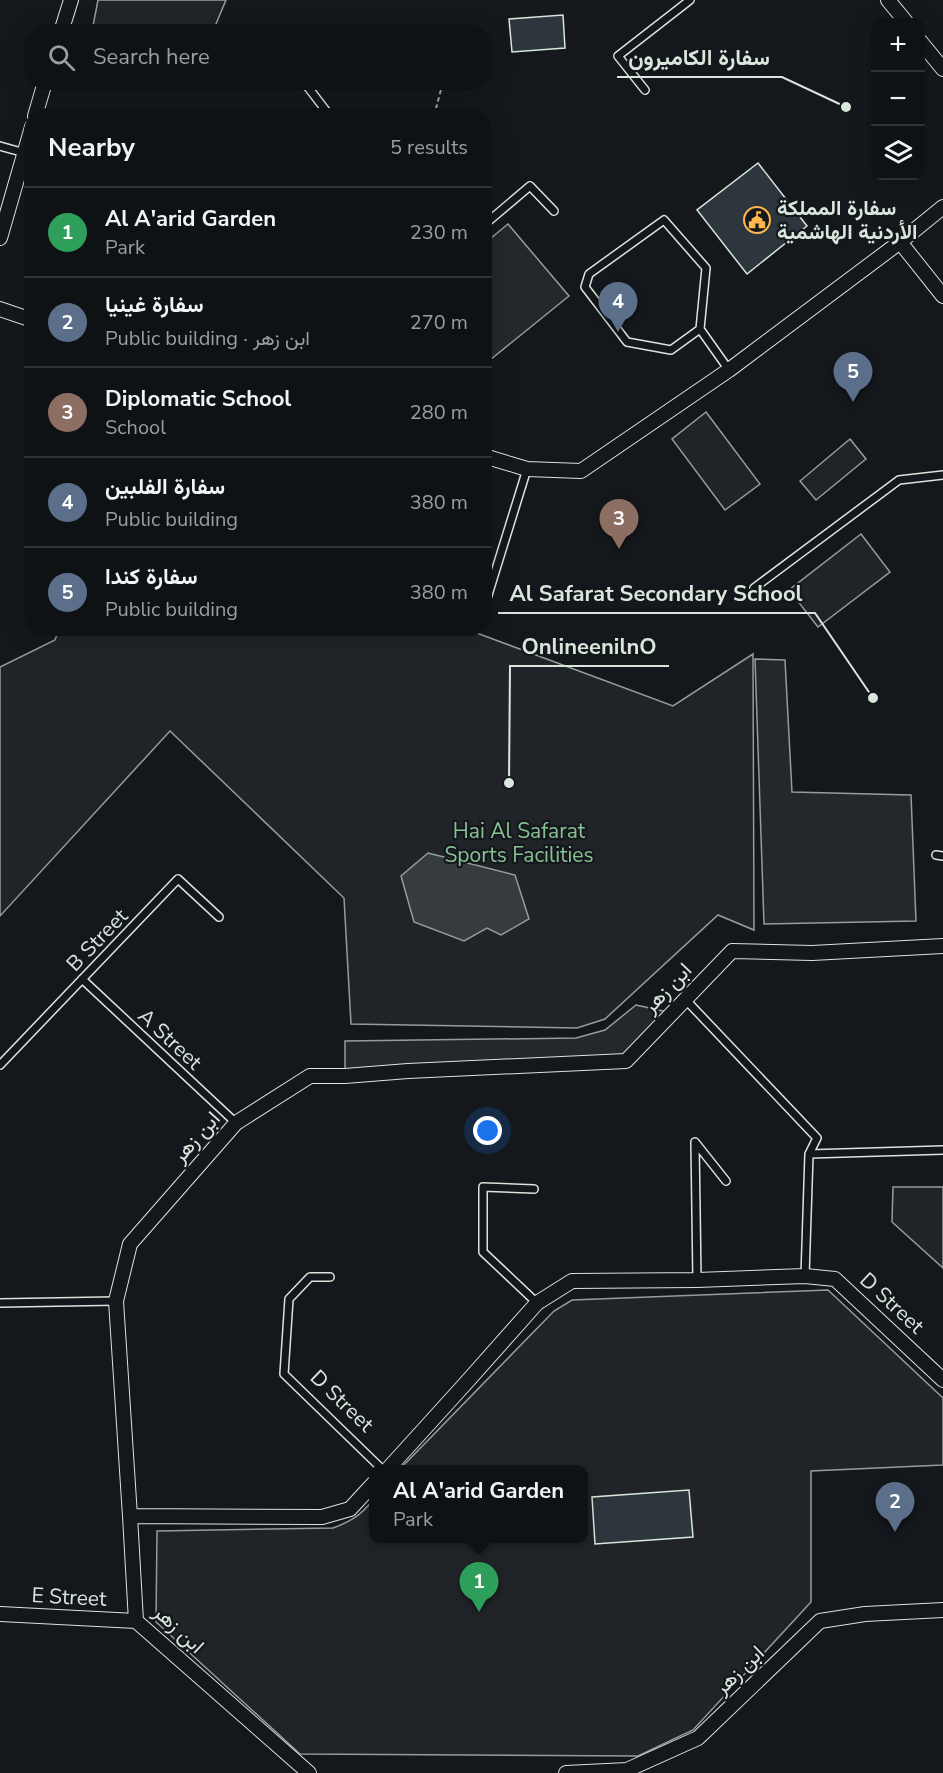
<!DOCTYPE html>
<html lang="en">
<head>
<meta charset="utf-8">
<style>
  body { margin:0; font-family:"Nunito Sans",Vazirmatn,sans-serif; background:#1d2022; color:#f1f3f6 }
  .controls { position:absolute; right:18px; top:18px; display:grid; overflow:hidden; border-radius:12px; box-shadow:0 6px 24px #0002 }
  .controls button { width:54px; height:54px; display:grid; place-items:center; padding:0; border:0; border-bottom:2px solid #2f3234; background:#0f1215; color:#f1f3f6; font:30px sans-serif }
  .you { position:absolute; left:488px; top:1131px; width:21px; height:21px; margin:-15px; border:4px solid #fff; border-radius:50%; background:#1a73e8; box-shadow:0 0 0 9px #1a73e833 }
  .badge { display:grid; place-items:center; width:39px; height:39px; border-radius:50%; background:#2563eb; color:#fff; font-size:20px; font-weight:700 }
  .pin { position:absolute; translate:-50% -50px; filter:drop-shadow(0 2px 3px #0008) }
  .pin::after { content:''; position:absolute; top:32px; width:21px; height:18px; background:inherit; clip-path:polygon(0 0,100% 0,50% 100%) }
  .popup { position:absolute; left:369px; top:1465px; width:219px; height:78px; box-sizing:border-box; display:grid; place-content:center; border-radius:12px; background:#0f1215; filter:drop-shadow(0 2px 4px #0005); font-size:20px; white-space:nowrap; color:#9b9ea0 }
  .popup b { font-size:22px; color:#f1f3f6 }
  .popup::after { content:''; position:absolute; left:50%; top:100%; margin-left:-12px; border:12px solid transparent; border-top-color:#0f1215 }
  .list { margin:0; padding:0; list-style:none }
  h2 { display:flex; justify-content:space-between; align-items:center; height:78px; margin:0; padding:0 24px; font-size:26px }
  h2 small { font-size:20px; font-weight:400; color:#9b9ea0 }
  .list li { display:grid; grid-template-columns:39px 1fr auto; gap:18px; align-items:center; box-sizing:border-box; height:90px; padding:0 24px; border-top:2px solid #2f3234 }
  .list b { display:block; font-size:22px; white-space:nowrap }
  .list p { margin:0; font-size:20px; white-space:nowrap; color:#9b9ea0 }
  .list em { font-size:20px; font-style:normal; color:#9b9ea0 }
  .icon { flex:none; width:33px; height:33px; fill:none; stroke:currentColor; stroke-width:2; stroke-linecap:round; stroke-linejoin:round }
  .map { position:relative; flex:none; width:943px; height:1773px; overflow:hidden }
  .search { position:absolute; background:#0f1215; box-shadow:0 6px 24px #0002; left:24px; top:24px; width:468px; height:66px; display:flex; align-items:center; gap:15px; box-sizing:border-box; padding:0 21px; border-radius:24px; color:#9b9ea0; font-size:22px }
  .panel { position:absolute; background:#0f1215; box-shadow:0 6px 24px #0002; left:24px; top:108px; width:468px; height:528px; border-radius:24px }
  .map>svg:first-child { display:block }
</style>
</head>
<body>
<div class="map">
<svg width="943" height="1773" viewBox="0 0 943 1773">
  <rect width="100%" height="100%" fill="#14181c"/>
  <path fill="#202428" stroke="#939e99" stroke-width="1.5" d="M98 0H226L213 31H92Z
    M706 412 760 484 725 510 672 439Z
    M850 439 866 459 816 500 800 481Z
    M861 534 890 572 818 627 789 590Z
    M59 629H466L673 706 753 654 754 930 718 915 605 1019 577 1028 351 1024 344 898 170 731 0 916V667L55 640Z
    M893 1187H943V1268L892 1222Z
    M828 1290 943 1398V1465L811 1471V1602L693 1730 638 1756 300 1754 156 1622 157 1531 333 1528C352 1521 361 1515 374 1499V1538H584V1470L400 1469 554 1311 572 1300Z"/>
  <path fill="#24282b" stroke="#939e99" stroke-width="1.5" d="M508 224 569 296 485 364V243Z
    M755 659 785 660 792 792 911 795 916 921 764 924Z
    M636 1005 672 1013 626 1061 345 1076V1041L576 1038 605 1030Z"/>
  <path fill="#363b3e" stroke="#939e99" stroke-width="1.5" d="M428 853 515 875 529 919 501 935 487 928 464 941 414 922 401 876Z"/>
  <path fill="#2c363c" stroke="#d8e6dc" stroke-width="1.5" d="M563 15 565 48 512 52 509 19Z
    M758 163 807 226 747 274 697 210Z
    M689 1490 693 1537 595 1544 592 1497Z"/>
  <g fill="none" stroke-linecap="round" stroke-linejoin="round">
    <defs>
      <path id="service" d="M304 82 330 116
        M645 90 618 56 690 0
        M0 146 32 155
        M484 225 530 186 554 211
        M700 329 671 350 627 342 585 287 589 274 664 220 706 268 700 329 729 370
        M754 588 899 480 943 475
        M484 608 527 469
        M936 855 943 856
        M82 979 236 1123
        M685 999 817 1138 809 1154 805 1276
        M0 1065 178 879 219 917
        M809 1154 943 1150
        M534 1189 483 1187V1252L537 1303
        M330 1277H310L289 1299 284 1374 383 1470
        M697 1280 695 1142 726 1181
        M0 1303 116 1301"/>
      <path id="minor" d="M888 0 906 22
        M61 32 71 0
        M920 41 943 69
        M35 116 45 82
        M0 238 32 127
        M900 242 943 296
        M0 309 32 320
        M484 456 527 469 581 471 729 370 900 242 943 207
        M387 1470 465 1384 537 1303 572 1281 697 1280 805 1276 835 1279 943 1380
        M130 1516 322 1517 350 1509 374 1483
        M0 1614 136 1621
        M309 1773 136 1621 130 1516 116 1301 130 1244 236 1123 310 1076H345L408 1071 626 1061 732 951 812 953 943 946
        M566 1773 627 1770 698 1738 820 1621 865 1614 943 1610"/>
    </defs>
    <use href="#service" stroke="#d8e6dc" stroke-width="10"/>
    <use href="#minor" stroke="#d8e6dc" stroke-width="16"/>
    <path stroke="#9da8a2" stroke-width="2" stroke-dasharray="4.5 3" stroke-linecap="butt" d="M434 116 443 82"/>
    <use href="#service" stroke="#14181c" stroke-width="7"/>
    <use href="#minor" stroke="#14181c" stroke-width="14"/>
  </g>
  <defs>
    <symbol id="civic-ring" viewBox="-11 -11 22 22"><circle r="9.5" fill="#14181c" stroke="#ffb74d" stroke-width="1.5"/><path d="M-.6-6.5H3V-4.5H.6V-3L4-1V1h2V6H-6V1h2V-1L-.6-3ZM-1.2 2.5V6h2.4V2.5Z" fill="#ffb74d"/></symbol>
  </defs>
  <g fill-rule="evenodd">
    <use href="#civic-ring" x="742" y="205" width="30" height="30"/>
  </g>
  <g text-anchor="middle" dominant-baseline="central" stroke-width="4.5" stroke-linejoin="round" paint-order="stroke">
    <g font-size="21" font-weight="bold" fill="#d8e6dc" stroke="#14181c" text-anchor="start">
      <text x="777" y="208">سفارة المملكة<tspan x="777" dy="24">الأردنية الهاشمية</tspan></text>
    </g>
    <g font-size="21" fill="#8ac095" stroke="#14181c">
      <text x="519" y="831">Hai Al Safarat<tspan x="519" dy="24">Sports Facilities</tspan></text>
    </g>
    <g font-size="21" fill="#d8e6dc" stroke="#14181c">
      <text transform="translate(97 940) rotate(-46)">B Street</text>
      <text transform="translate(667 988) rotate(-46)">ابن زهر</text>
      <text transform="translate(170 1039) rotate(43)">A Street</text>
      <text transform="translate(196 1137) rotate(-48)">ابن زهر</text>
      <text transform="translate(892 1303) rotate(43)">D Street</text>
      <text transform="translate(342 1401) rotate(44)">D Street</text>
      <text transform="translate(69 1597) rotate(3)">E Street</text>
      <text transform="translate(179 1629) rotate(43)">ابن زهر</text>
      <text transform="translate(739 1670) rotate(-44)">ابن زهر</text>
    </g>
  </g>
  <path fill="none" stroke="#d8e6dc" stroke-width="2" d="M846 107L782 77H617M873 698L815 613H498M509 783L510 666H669"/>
  <g fill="#d8e6dc" stroke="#14181c" stroke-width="2">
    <circle cx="846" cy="107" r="6"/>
    <circle cx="873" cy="698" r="6"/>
    <circle cx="509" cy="783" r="6"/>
  </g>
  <g font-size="22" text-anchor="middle" font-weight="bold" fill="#d8e6dc" stroke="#14181c" stroke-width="4.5" stroke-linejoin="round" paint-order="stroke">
    <text x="699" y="65">سفارة الكاميرون</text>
    <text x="656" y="601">Al Safarat Secondary School</text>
    <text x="589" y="654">OnlineenilnO</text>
  </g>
</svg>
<div class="controls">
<button>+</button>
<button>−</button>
<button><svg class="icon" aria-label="layers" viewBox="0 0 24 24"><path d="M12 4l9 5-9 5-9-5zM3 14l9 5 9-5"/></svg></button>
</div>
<div class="you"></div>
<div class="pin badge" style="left:479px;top:1612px;background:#2e9e5b">1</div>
<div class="popup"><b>Al A'arid Garden</b>Park</div>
<div class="pin badge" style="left:895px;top:1532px;background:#5c6f8a">2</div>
<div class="pin badge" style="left:619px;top:549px;background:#8d6e63">3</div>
<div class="pin badge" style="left:618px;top:332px;background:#5c6f8a">4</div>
<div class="pin badge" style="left:853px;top:402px;background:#5c6f8a">5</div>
<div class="search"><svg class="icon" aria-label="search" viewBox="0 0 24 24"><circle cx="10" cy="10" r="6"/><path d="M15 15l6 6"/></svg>Search here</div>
<section class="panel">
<h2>Nearby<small>5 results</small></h2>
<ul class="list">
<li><span class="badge" style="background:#2e9e5b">1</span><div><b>Al A'arid Garden</b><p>Park</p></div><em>230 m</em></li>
<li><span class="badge" style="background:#5c6f8a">2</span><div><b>سفارة غينيا</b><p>Public building · ابن زهر</p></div><em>270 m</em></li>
<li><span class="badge" style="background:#8d6e63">3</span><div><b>Diplomatic School</b><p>School</p></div><em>280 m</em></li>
<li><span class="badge" style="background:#5c6f8a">4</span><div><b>سفارة الفلبين</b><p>Public building</p></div><em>380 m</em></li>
<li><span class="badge" style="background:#5c6f8a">5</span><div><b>سفارة كندا</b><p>Public building</p></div><em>380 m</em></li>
</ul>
</section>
</div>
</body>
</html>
